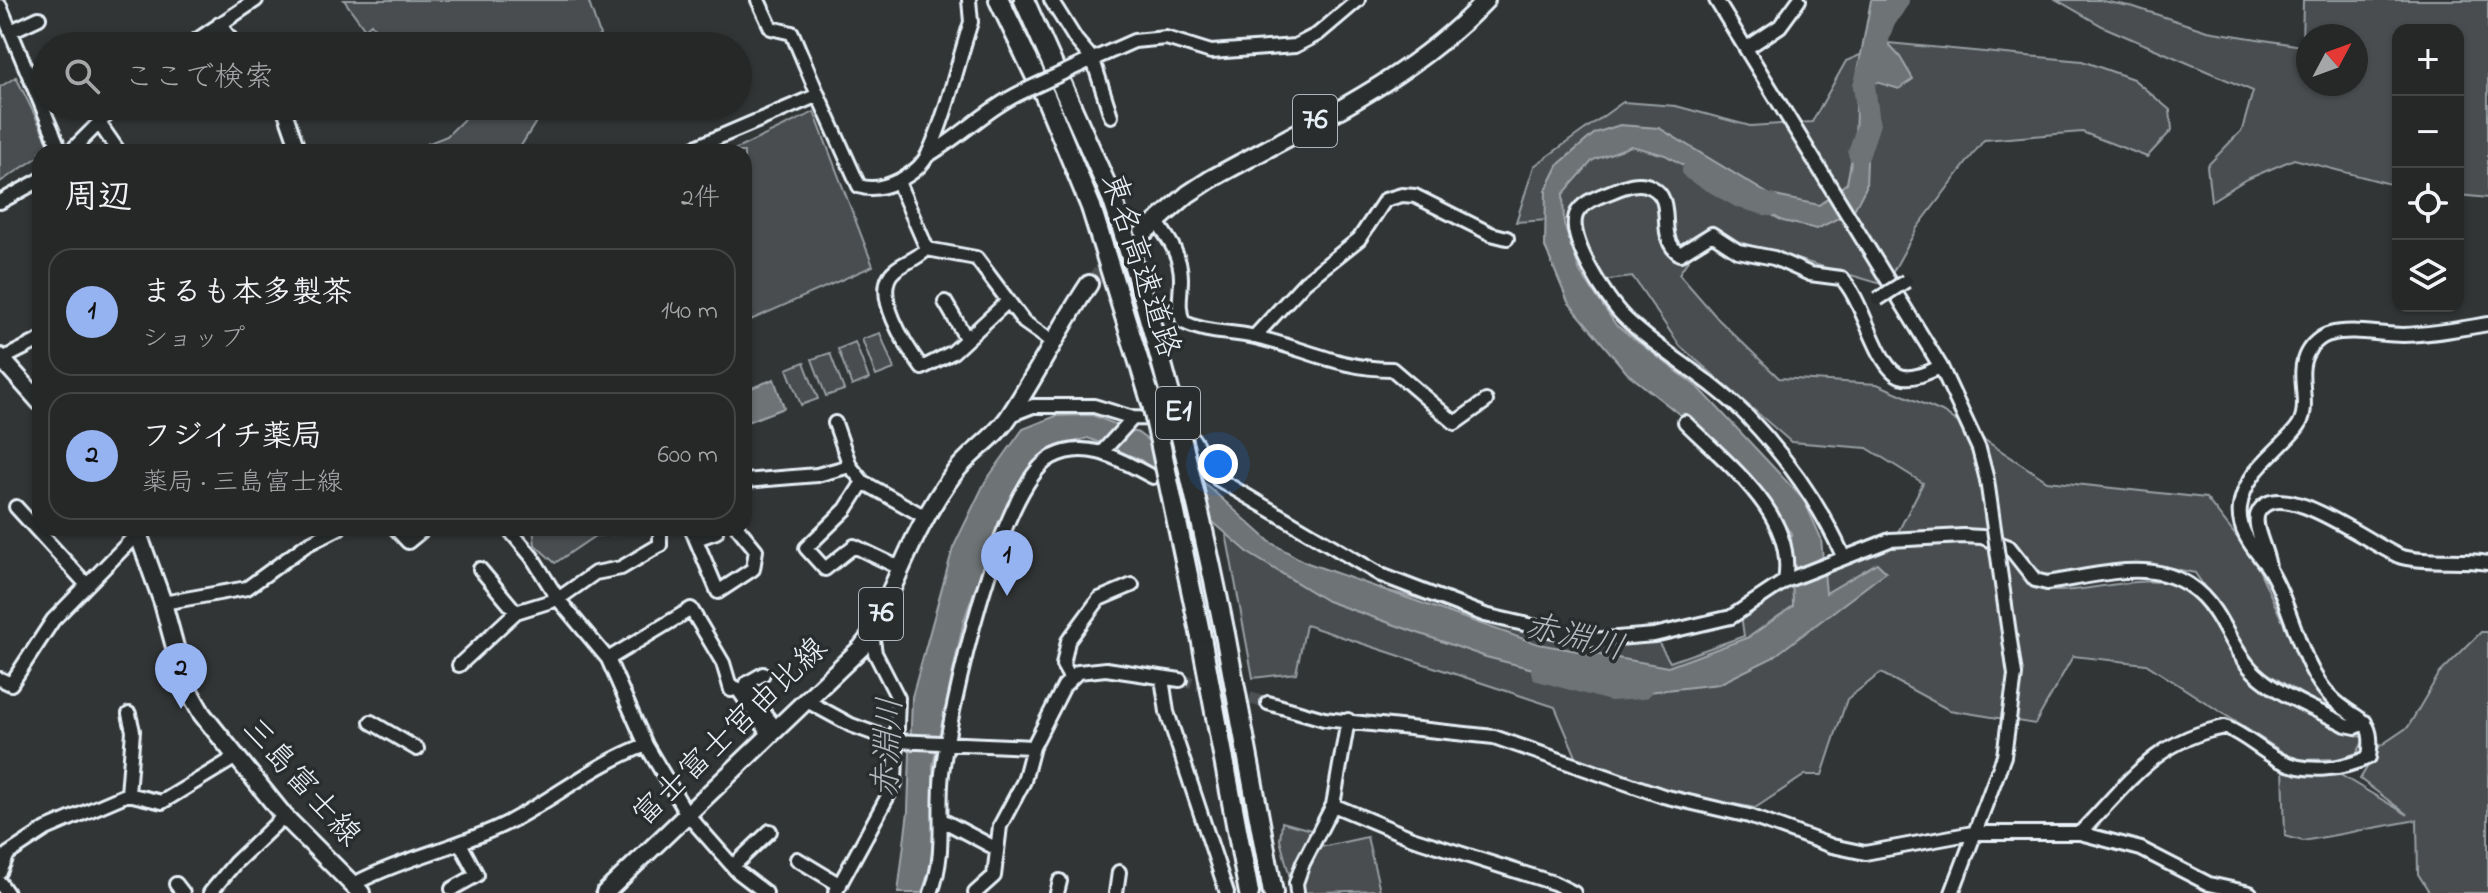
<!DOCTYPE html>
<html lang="ja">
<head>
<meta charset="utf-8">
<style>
  body { margin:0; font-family:"Indie Flower","Klee One",sans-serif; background:#2e3030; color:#f1f3f6 }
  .controls { position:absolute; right:24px; top:24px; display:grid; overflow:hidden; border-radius:16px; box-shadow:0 2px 6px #0004 }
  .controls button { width:72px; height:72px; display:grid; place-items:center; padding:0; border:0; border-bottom:2px solid #424445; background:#262828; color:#f1f3f6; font:40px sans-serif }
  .compass { position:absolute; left:2296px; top:24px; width:72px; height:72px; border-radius:50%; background:#262828; box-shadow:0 2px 6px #0004; rotate:49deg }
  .you { position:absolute; left:1218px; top:464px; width:28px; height:28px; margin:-20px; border:6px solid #fff; border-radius:50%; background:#1a73e8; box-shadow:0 0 0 12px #1a73e833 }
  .badge { display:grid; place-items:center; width:52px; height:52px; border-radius:50%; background:#95b2f1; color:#111; font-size:26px; font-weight:700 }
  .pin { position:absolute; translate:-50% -66px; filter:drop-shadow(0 2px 4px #0008) }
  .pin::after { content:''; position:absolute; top:42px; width:28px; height:24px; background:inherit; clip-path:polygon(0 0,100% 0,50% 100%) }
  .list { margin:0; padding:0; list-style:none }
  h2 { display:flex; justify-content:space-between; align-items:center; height:104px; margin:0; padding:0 32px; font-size:34px }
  h2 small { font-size:26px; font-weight:400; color:#a4a6a8 }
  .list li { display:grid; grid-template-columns:52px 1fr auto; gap:24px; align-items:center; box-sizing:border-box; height:128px; margin:0 16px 16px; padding:0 16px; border:2px solid #424445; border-radius:24px }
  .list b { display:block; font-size:30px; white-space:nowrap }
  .list p { margin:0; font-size:26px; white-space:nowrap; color:#a4a6a8 }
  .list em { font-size:26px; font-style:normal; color:#a4a6a8 }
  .icon { flex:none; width:44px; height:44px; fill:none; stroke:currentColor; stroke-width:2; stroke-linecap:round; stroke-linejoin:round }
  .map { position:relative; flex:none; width:2488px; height:893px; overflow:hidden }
  .search { position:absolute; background:#262828; box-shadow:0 2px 6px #0004; left:32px; top:32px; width:720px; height:88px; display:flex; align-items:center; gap:20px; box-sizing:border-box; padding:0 28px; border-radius:44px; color:#a4a6a8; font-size:30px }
  .panel { position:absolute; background:#262828; box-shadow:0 2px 6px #0004; left:32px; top:144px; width:720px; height:392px; border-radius:24px }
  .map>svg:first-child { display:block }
</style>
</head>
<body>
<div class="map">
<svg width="2488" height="893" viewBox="0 0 2488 893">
  <rect width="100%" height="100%" fill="#323536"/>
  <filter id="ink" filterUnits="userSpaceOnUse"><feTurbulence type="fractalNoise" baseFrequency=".0125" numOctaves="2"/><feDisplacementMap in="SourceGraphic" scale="16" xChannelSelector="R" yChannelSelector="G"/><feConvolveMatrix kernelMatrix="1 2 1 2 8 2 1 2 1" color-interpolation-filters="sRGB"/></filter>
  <g filter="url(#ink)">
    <path fill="#494d4f" stroke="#989fa4" stroke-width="2" fill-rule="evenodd" d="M344 0H588L600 35 588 46H389L371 24 365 29Z
      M2057 0H2098L2134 7 2207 31 2302 46 2303 0H2488V198L2458 195V30H2398V186L2294 159 2245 180 2211 201 2207 166 2242 130 2253 91 2104 27ZM2308 36H2356V84H2308Z
      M1888 43 2082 61 2133 79 2170 110 2172 130 2147 157 2082 132 1984 140 1917 228 1889 279 1881 284 1736 241 1710 226 1679 274 1719 320 1779 378 1877 384 1942 412 2047 481 2206 498 2254 559 2309 679 2335 710 2334 713 2260 669 2195 573 2146 563 2044 577 2016 543 1985 531 1898 532 1923 483 1867 448 1791 442 1680 346 1633 277 1600 281 1566 219 1516 222 1534 166 1623 102 1676 106 1750 126 1812 122 1846 61Z
      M16 77 51 148 40 152V156L0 182V87Z
      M477 106H546L517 152H407L447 136Z
      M814 112 873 266 744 323V152H730Z
      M880 333 894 369 876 376 862 339Z
      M855 342 869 379 852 386 838 349Z
      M830 353 844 390 826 396 812 359Z
      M804 362 818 399 801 405 787 369Z
      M533 528H621L617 534 595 536 555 563 535 545Z
      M1226 533 1273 560 1438 604 1593 640 1654 635 1670 662 1744 636 1741 615 1816 570 1893 546 1993 543C2011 553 2020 580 2035 587 2068 602 2140 568 2187 588L2251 674 2331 727 2365 738 2357 753 2337 759 2295 760 2146 664 2073 656 2035 724 1949 710 1881 673 1847 699 1822 775H1805L1755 808 1643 787 1577 759 1555 707 1306 625 1296 673 1253 678Z
      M2481 632H2488V893H2430L2418 874 2417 820 2303 841 2285 836 2283 765 2337 773 2408 815 2360 779 2380 746 2408 727 2439 674Z
      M1282 822 1311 830 1307 844 1326 846 1367 837 1380 890 1294 893 1280 840Z"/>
    <path fill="#6e7376" stroke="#9fa5aa" stroke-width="2" d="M1871 0H1892L1876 31 1900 57 1913 79 1899 89 1870 80 1866 187 1854 210 1817 229 1783 221 1665 155 1631 146 1593 160 1563 194 1564 224 1580 272 1616 325 1700 389 1804 500 1821 538 1826 593 1877 563 1886 572 1772 658 1719 684 1631 694 1486 657 1327 601 1250 554 1141 460 1088 438 1052 448 1025 473 998 525 964 620 933 765 934 855 922 893H898L908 811 912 697 953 548 985 482 1023 429 1056 416 1092 415 1138 433 1200 479 1270 542 1305 562 1538 644 1668 667 1749 637 1793 606 1791 533 1722 448 1627 373 1568 302 1545 247 1546 190 1559 164 1595 133 1620 125 1659 128 1770 195 1819 205 1847 183 1855 141 1857 76Z
      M774 379 784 408 744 423V391Z"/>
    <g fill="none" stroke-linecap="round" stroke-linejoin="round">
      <path stroke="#6e7376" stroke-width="22" d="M1859 153 1869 123 1864 86 1883 23 1898 0
        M1693 170 1740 197 1770 205
        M1542 671 1611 690 1641 688"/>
      <path stroke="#4d5153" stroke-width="12" stroke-dasharray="12 6" stroke-linecap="butt" d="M1180 680 1268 703"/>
      <path stroke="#4d5153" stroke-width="16" stroke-dasharray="16 8" stroke-linecap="butt" d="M1089 284 1135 241"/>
      <defs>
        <path id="minor" d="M758 0 771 28 792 33 818 95
          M1051 0 1076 40 1093 60 1111 116
          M1716 0 1941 367 1979 449 1987 480
          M0 6 61 152
          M219 24 236 46
          M11 31 39 18
          M188 46 256 0
          M1747 48 1780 26 1799 0
          M1082 64 1134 41 1166 38 1211 52 1295 46 1318 34 1358 0
          M283 106 299 152
          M99 123 119 152
          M70 152 116 106
          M684 152 818 95 859 186C881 194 918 175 928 154 946 118 958 61 971 22L969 0
          M927 156C960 137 988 108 1022 92
          M898 182 927 249 976 258 1024 322 1051 341
          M0 202 40 180
          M1156 221C1168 238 1181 255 1181 278 1181 295 1177 305 1183 322 1207 334 1230 331 1255 337 1305 348 1339 369 1392 369L1455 423 1486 401
          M927 249C914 261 904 262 895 270 869 291 908 349 922 368L953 352 1007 302
          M945 302 966 338
          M1254 337 1305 282 1359 239 1385 200 1402 195 1415 196 1491 234 1507 238
          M0 360 40 340
          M1010 415 1033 406H1094L1133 418 1168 419 1193 439 1218 479 1381 575 1485 615 1593 640 1654 635 1731 617 1785 581C1797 515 1727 464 1685 422
          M835 423 850 466
          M1103 451 1133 418
          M744 481 817 475 850 466 863 482 927 518
          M863 482 846 509 806 548 825 569 854 546 902 569
          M16 507 87 585
          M395 528 408 542 425 528
          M508 528 532 557 558 599 608 659 646 745 687 814 737 871 766 893
          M691 528 718 592 753 569 756 550 738 528
          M696 539 716 532
          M1843 556C1820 504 1787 458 1747 416 1710 378 1662 354 1624 317 1607 300 1567 239 1576 215 1580 204 1595 198 1605 194 1619 189 1637 179 1651 187 1678 200 1654 238 1680 254L1712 234 1738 251 1774 258 1810 274 1841 278C1864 298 1877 374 1904 377 1917 379 1929 371 1941 367
          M480 569 516 612
          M2269 569C2269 552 2250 525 2259 511 2282 474 2377 550 2402 557 2430 564 2460 558 2488 563
          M1785 581 1890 540 1963 536 1982 537 2009 547 2035 580 2047 583C2108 574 2175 550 2215 612 2228 632 2237 656 2255 673 2279 696 2317 709 2346 725L2356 727 2365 722
          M163 603 247 588 306 545 339 528
          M608 659 691 609 723 663 731 690 737 688 769 734
          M459 665 516 612 558 599 595 573 621 568 660 545V528
          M763 674 747 683V692L776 728
          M1162 678 1167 712 1227 893
          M0 679 11 684 53 620 138 533
          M1071 679 1063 665 1068 641 1099 599 1132 585
          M805 700 851 725 895 741 1033 747
          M1268 703 1324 719 1494 737 1663 796 1749 816 1832 846 1865 853 1973 833H2080L2141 849 2209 884 2250 893
          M371 722 417 749
          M128 794 133 731 129 714
          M1333 805 1412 838 1554 883 1574 893
          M942 820 997 849
          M2080 833C2127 785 2154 740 2225 727 2245 735 2260 750 2279 760 2306 774 2343 770 2369 757 2376 714 2355 722 2331 697 2299 666 2293 605 2267 566 2254 549 2237 531 2240 507 2245 471 2276 454 2296 429 2314 408 2294 376 2307 353 2311 345 2321 336 2330 334 2352 328 2380 335 2403 335 2432 334 2460 329 2488 324
          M797 859 840 885
          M733 866 770 831
          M0 872 8 854 46 829 128 794 162 802 236 757
          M0 883 7 893
          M176 884 183 893
          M354 884C403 858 457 848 507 823 554 799 596 763 646 745
          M452 889 477 875 461 845
          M210 893 235 863 284 816
          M835 893 895 783 898 698 875 653 872 634
          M931 893C947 850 937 816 942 773 950 711 998 486 1052 457 1088 438 1122 461 1153 477
          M975 893 994 876 1000 826 1024 781 1033 747 1064 686 1078 672 1106 669 1180 680
          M1057 893 1060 881
          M1116 893 1119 872
          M1297 893 1296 883 1303 863 1333 805 1348 720
          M1952 893 2004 756 2015 675"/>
        <path id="major" d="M1139 237 1188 194 1211 179C1307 126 1410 81 1486 0
          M0 357 40 402
          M136 528 163 603 185 684 202 714 284 816 361 893
          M605 893 861 648 872 634C896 581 917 523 952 476 969 452 995 439 1010 415 1038 372 1061 326 1089 284"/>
        <path id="highway" d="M999 0 1046 98 1091 207
          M1024 0 1112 198
          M1200 632 1249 893
          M1225 634 1273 893"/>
      </defs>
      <use href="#minor" stroke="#e8f1f8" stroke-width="18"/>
      <use href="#major" stroke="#e8f1f8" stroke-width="22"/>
      <use href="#highway" stroke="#e8f1f8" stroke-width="24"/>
      <use href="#minor" stroke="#2a2d2e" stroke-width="12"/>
      <use href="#major" stroke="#2a2d2e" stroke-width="16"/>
      <use href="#highway" stroke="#2a2d2e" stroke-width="18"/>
      <defs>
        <path id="minor-bridge" d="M1022 92 1082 64
          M1878 299 1906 281
          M1987 480 2015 675"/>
        <path id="highway-bridge" d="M1112 198C1160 341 1195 485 1225 634
          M1091 207 1152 404 1200 632"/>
      </defs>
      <use href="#minor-bridge" stroke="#e8f1f8" stroke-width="18" stroke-linecap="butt"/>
      <use href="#highway-bridge" stroke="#e8f1f8" stroke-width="24" stroke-linecap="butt"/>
      <use href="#minor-bridge" stroke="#2a2d2e" stroke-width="12"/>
      <use href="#highway-bridge" stroke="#2a2d2e" stroke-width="18"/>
    </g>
  </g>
  <g text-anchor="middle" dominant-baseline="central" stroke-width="7" stroke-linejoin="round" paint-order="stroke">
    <g fill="#2a2d2e" stroke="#afb6bb" stroke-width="2">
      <rect x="1293" y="95" width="44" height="52" rx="6"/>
      <rect x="1156" y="387" width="44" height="52" rx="6"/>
      <rect x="859" y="588" width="44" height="52" rx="6"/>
    </g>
    <g font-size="30" font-weight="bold" fill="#e8f1f8">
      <text x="1315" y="121">76</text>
      <text x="1178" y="413">E1</text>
      <text x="881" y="614">76</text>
    </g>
    <g font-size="32" fill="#e8f1f8" stroke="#2a2d2e">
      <text transform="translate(1139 266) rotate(72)">東名高速道路</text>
      <text transform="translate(731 733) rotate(-44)">富士富士宮由比線</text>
      <text transform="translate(300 783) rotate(48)">三島富士線</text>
    </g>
    <g font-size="34" font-style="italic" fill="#b1b8be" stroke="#2a2d2e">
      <text transform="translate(1574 639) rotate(14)">赤淵川</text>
      <text transform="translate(890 748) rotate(-87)">赤淵川</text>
    </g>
  </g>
</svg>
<div class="controls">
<button>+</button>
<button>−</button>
<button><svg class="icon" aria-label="locate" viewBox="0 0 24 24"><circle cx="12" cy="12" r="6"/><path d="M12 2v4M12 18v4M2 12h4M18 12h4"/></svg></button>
<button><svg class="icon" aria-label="layers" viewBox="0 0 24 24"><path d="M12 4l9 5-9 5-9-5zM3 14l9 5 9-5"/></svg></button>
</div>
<svg class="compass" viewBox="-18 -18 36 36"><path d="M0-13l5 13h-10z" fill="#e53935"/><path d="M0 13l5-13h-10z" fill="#a4a6a8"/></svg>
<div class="you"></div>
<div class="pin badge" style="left:1007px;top:596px">1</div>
<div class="pin badge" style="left:181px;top:709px">2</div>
<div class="search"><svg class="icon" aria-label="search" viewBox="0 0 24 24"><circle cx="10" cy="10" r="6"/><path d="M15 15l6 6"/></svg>ここで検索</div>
<section class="panel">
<h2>周辺<small>2件</small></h2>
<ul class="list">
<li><span class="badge">1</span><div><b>まるも本多製茶</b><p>ショップ</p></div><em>140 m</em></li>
<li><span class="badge">2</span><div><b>フジイチ薬局</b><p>薬局 · 三島富士線</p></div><em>600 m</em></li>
</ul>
</section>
</div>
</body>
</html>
